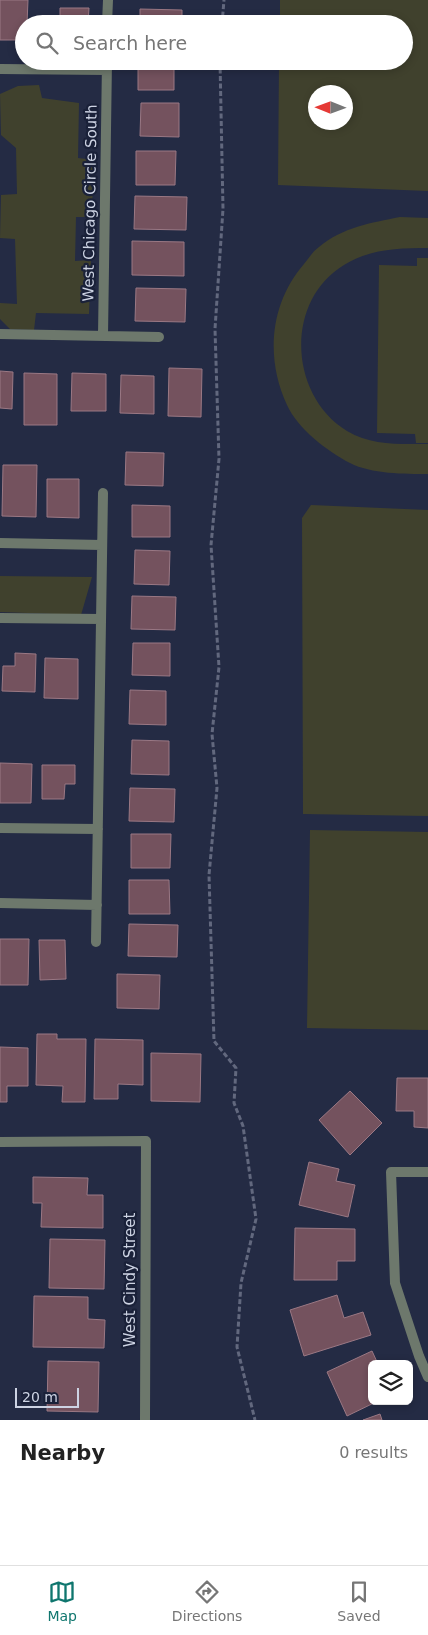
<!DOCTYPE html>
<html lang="en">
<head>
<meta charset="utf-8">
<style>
  body { margin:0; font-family:"DejaVu Sans",sans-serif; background:#f6f6f6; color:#222 }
  .controls { position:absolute; right:15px; bottom:15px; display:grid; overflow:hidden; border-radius:8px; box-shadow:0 2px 8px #0003 }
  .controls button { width:45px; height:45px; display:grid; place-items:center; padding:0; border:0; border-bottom:1px solid #e0e0e0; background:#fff; color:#222; font:25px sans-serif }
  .compass { position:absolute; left:308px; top:85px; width:45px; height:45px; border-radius:50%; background:#fff; box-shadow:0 2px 8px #0003; rotate:271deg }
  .scale { position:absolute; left:15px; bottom:12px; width:64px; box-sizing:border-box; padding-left:5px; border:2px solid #cdd3e3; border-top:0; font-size:14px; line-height:18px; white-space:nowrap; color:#cdd3e3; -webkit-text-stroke:4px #1a2139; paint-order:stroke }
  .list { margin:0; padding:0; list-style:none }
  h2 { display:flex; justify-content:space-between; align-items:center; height:65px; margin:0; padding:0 20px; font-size:21px }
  h2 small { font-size:16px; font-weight:400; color:#767676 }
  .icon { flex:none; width:28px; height:28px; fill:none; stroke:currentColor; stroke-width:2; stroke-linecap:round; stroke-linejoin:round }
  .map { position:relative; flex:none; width:428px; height:1420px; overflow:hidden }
  .search { position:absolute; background:#fff; box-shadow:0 2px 8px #0003; left:15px; right:15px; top:15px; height:55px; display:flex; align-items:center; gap:12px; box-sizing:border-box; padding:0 18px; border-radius:28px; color:#767676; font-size:19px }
  .sheet { height:145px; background:#fff }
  nav { display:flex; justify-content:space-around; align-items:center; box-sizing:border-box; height:70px; border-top:1px solid #e0e0e0; background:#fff; font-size:14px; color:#767676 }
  nav a { display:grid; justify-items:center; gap:2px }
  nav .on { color:#0f766e }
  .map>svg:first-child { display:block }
</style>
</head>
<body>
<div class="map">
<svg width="428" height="1420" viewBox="0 0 428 1420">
  <rect width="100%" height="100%" fill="#242b44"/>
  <path fill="#40412d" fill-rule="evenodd" d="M280 0H428V191L278 185 279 61H404V24H280ZM316 92H346V122H316Z
    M39 85 42 98 79 103 78 158 95 160 91 217H76L75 261 91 260 89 314 36 313 34 330 10 329 0 319V303L17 304 15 239 0 238 1 195 17 194 16 148 1 135 0 94 18 86Z
    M400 217 428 218V248C398 248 370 249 344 265 284 301 289 396 347 431 372 446 400 444 428 444V474C405 474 371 474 350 463 327 451 298 429 287 405 265 358 270 303 304 264 309 258 313 251 319 247 343 227 371 223 400 217Z
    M417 258H428V443H416L415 434 377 433 379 265 417 266Z
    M311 505 428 510V816L303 814 302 518Z
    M0 576 92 577 81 615 0 612Z
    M310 830 428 832V1030L307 1028Z"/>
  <path fill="#74525e" stroke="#9a7884" d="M0 0H28L27 24H24V40H0Z
    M60 8H89L88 24H60Z
    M140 9 182 10V24H140Z
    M138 61H174V90H138Z
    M141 103H179V137L140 136Z
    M136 151H176L175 185H136Z
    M135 196 187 197 186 230 134 229Z
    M132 241 184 242V276L132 275Z
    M136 288 186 289 185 322 135 321Z
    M169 368 202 369 201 417 168 416Z
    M0 371 13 372 12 409 0 408Z
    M24 373 57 374V425H24Z
    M72 373 106 374V411H71Z
    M121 375 154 376V414L120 413Z
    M126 452 164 453 163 486 125 485Z
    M3 465H37L36 517 2 516Z
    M47 479H79V518L47 517Z
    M132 505 170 506V537H132Z
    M135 550 170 551 169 585 134 584Z
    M132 596 176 597 175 630 131 629Z
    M133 643H170V676L132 675Z
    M15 653 36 654 35 692 2 691 3 666H15Z
    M45 658 78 659V699L44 698Z
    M130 690 166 691V725L129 724Z
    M132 740 169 741V775L131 774Z
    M0 763 32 764 31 803H0Z
    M42 765H75V784H65L64 799H42Z
    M130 788 175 789 174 822 129 821Z
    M131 834H171L170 868H131Z
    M129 880H169L170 914H129Z
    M129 924 178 925 177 957 128 956Z
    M0 939H29L28 985H0Z
    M39 940H65L66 979 40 980Z
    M117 974 160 975 159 1009 117 1008Z
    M37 1034H57V1039H86L85 1102H62L63 1086 36 1085Z
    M95 1039 143 1040V1085L118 1084V1099H94Z
    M0 1047 28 1048V1086H7V1102H0Z
    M151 1053 201 1054 200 1102 151 1101Z
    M397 1078H428V1128L414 1127V1111H396Z
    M350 1091 382 1123 350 1155 319 1120Z
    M309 1162 339 1169 336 1181 355 1185 348 1217 299 1205Z
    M33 1177 88 1178 87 1195H103V1228L41 1227 42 1203H33Z
    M295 1228 355 1229V1261H337V1280H294Z
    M50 1239 105 1240 104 1289 49 1288Z
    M337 1295 344 1318 363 1312 371 1335 304 1356 290 1310Z
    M34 1296 88 1297V1319L105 1320 104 1348 33 1347Z
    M372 1351 378 1364H372V1401H378L347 1416 327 1372Z
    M48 1361 99 1362 98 1412 47 1411Z
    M380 1414 382 1420H363Z"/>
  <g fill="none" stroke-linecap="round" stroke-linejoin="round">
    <path stroke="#62687e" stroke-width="3" stroke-dasharray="5 2.5" stroke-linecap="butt" d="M222 24 224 0
      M220 61 223 209 215 329 219 459 211 545 219 667 212 734 217 788 209 875 214 1041 236 1068 234 1103 243 1126 256 1219 241 1283 237 1347 255 1420"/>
    <path stroke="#6d786c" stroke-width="10" d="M107 24 108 0
      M0 69 107 70
      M0 334 159 337
      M103 336 107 61
      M0 543 102 545
      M0 618 101 619
      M0 828 98 829
      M0 903 97 905
      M96 942 103 493
      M0 1142 146 1141 145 1420
      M428 1172H391L395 1283 419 1356 428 1377"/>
  </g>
  <g text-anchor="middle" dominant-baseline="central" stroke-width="4.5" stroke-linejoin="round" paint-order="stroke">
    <g font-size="15" fill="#cdd3e3" stroke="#1a2139">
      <text transform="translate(90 203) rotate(-89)">West Chicago Circle South</text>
      <text transform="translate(130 1280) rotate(-90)">West Cindy Street</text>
    </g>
  </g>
</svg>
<div class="controls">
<button><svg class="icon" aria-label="layers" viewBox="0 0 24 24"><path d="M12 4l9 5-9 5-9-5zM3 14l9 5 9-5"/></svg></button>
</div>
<svg class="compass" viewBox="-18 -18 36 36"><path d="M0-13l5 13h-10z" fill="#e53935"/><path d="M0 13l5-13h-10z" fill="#767676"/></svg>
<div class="scale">20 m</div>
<div class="search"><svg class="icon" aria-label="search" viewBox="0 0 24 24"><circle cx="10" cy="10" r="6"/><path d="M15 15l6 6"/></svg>Search here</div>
</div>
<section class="sheet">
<h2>Nearby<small>0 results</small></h2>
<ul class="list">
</ul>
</section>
<nav>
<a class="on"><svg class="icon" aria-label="map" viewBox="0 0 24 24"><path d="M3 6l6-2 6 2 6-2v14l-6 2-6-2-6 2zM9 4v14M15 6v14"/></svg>Map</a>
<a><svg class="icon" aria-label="directions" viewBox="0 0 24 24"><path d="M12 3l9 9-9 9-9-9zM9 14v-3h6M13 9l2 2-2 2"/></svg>Directions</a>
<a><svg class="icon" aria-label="saved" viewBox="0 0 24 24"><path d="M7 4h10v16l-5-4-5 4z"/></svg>Saved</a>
</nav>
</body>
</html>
